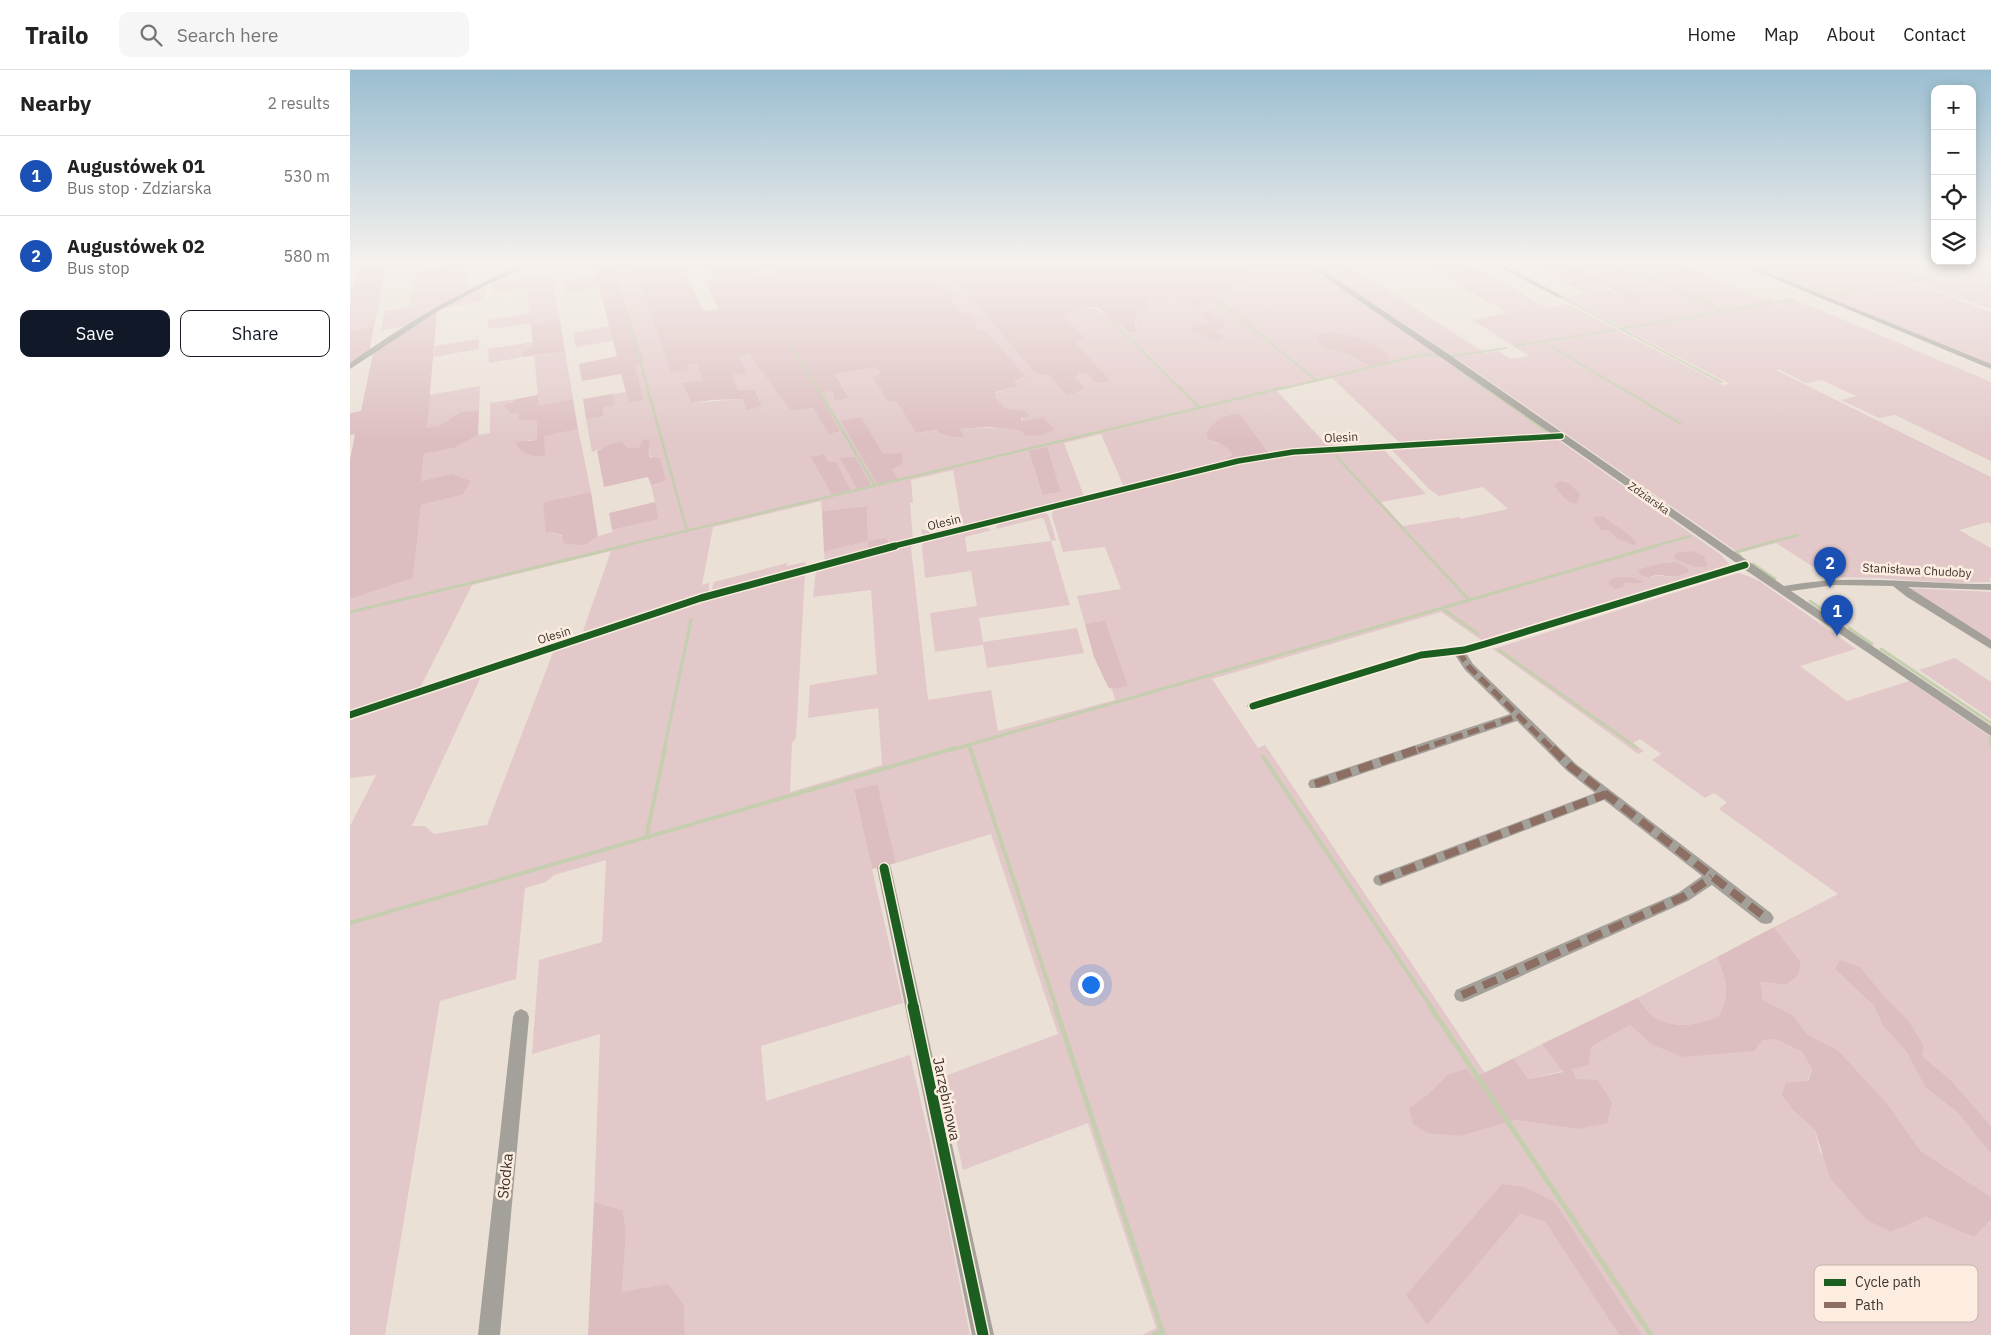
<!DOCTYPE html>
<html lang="en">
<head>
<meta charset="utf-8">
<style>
  body { margin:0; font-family:"IBM Plex Sans",sans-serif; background:#f6f6f6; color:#222 }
  .controls { position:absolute; right:15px; top:15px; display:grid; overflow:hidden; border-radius:10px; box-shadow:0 2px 12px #0003 }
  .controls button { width:45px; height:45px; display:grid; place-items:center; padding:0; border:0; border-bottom:1px solid #e0e0e0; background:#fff; color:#222; font:25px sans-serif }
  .you { position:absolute; left:740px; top:914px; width:18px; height:18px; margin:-12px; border:4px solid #fff; border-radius:50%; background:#1a73e8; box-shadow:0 0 0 8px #1a73e833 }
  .badge { display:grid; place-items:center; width:32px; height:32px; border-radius:50%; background:#111827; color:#fff; font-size:16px; font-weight:700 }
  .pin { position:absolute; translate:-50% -41px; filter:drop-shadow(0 1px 2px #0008) }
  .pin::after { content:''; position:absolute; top:26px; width:18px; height:15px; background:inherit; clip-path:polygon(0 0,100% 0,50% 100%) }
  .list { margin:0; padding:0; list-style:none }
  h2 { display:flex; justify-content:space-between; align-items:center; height:65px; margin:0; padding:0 20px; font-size:21px }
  h2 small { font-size:16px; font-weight:400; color:#767676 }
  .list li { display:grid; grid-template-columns:32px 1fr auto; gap:15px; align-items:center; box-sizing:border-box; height:80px; padding:0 20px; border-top:1px solid #e0e0e0 }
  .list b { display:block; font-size:19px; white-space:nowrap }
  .list p { margin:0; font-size:16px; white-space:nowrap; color:#767676 }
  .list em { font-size:16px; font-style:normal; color:#767676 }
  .actions { display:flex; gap:10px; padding:15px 20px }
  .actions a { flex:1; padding:11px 0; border:1px solid #111827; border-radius:10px; text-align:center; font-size:18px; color:#111827 }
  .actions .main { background:#111827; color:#fff }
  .icon { flex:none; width:28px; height:28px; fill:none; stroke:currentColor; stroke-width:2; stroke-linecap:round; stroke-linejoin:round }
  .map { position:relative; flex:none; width:1641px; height:1265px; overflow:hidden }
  header { display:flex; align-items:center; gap:30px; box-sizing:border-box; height:70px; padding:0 25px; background:#fff; border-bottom:1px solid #e0e0e0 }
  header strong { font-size:24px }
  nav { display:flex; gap:28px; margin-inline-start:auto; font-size:18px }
  .search { width:350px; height:45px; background:#f6f6f6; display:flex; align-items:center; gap:12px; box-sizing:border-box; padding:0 18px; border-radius:10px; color:#767676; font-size:19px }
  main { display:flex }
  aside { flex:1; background:#fff }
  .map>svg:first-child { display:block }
</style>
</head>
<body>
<header>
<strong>Trailo</strong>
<div class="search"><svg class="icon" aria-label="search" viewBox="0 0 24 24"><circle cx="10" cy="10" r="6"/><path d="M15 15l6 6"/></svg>Search here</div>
<nav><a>Home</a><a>Map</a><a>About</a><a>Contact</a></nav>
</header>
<main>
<aside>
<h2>Nearby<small>2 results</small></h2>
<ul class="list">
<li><span class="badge" style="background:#1a4fb4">1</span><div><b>Augustówek 01</b><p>Bus stop · Zdziarska</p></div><em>530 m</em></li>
<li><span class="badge" style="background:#1a4fb4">2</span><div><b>Augustówek 02</b><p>Bus stop</p></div><em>580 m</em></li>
</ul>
<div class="actions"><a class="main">Save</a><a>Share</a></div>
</aside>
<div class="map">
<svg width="1641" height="1265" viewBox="0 0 1641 1265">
  <rect width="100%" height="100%" fill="#eae0d6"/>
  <path fill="#e2c8c9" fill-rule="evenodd" d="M93 194H139L119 196 116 216H122L57 255 31 261 35 241 59 237 65 202 92 197Z
    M265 194H283L321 302 337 300V295L347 293 352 310 334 313 341 333 392 329 412 336 405 320H388L382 305 389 286 401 284 438 338 442 341 463 338 490 361 468 322 482 321 483 326 494 330 499 328 485 303 526 297 530 304 522 306 538 330 547 331 566 363 588 360 589 363 602 367 614 366 610 359C641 356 672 360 703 360L693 347 671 351 676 341 655 338 645 327 646 323 667 316 664 311 675 308 625 254 610 243 582 202 602 203 636 243 699 305 734 317 725 308 730 303H738L742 311 760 310 726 273 733 267 712 245C735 234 745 234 762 251L768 252 779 263 787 262C784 249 790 240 797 229L830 226 843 236 859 230V225L877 223 880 216 893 211 897 204 905 199 907 194H957L1200 362V364L1050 373 982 308 927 321 972 370 988 377 919 383 889 343C872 346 863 350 856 365L859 370 878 377 883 385 876 392 774 417 751 364 714 373 734 426 573 467 571 459 579 461 612 453 603 400 561 410 563 433H560L563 469 538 475V470L518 472V480L475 492 474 482 518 471 517 436 472 441 471 431 363 457 352 515 359 513V523L355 526 239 562 233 561 261 481 122 515 69 620 0 642V529L63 507 71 435 112 425 101 404 71 411 74 384 104 378 128 365 140 363V333L166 329 159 332 169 343 168 350 187 351V370H178L175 384 193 366 228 359 241 422 193 432 202 462 236 475 248 466 263 462 262 460 309 449 301 415 316 411 304 388 290 377 278 378 267 372 242 382 236 349 253 346V338L266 335 262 324 276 322 279 333 294 330 285 295 293 292ZM979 262 1005 267 1008 291 995 284 975 278ZM696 377 711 422 693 425ZM473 384 477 392H486L501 420 462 387Z
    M406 194H419L427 206 408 208Z
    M970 194H996L1135 283 1148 281 1161 289 1179 286 1122 250 1157 243 1073 194H1118L1197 238 1218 234 1373 315 1380 314 1216 228 1236 224 1223 217 1239 211 1245 212 1265 223 1287 228 1218 194H1330L1411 229 1419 228 1426 231 1444 229 1641 312V391L1545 345 1529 348 1491 330 1506 326 1472 310 1456 313 1428 299 1426 300 1641 407V454L1638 452 1609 460 1641 478V508H1639L1641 512 1603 513 1527 508 1479 507 1426 473 1389 483 1115 294 976 203 979 201Z
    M1177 194H1203L1232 208 1216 213Z
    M1395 194H1569L1597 203 1599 202 1574 194H1641V239L1565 212 1562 213 1641 242V295Z
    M207 204 203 214 210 250 138 259V250L180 243 177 218 143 223 142 213Z
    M247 206 249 217 215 223 214 210Z
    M3 218 2 222H9L5 231 22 229 32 220 24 256 0 261V219Z
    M131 218H135V225L130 232 94 238Z
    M260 256 263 271 226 277 223 263Z
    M129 269V279L83 287 84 276Z
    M183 272V276L171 283 173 287 139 293 138 279Z
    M215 281 223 329 189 335 184 286Z
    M130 316 129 340 110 342 89 356 77 359 79 325Z
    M1199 369 1208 370 1370 484 1380 495 1131 570 1091 542 862 609 908 678 915 675 1135 1003 1124 1008 1096 1006 1077 1025 1059 1038 1111 1066 1166 1050 1228 1059 1225 1009 1222 999 1241 977 1280 955 1301 974 1426 969 1452 982 1462 999 1444 1041 1465 1060 1470 1082 1541 1162 1576 1147 1624 1167 1641 1150V1265H1292L1205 1132 1175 1117 1077 1254 1170 1144 1195 1150 1269 1265H792L806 1258 738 1053 613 1100 592 1007 708 964 641 764 546 793 526 714 504 721 553 933 411 976 416 1031 560 985 589 1109 620 1265H335L334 1235 272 1222 276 1162 273 1142 244 1132 250 964 182 984 189 890 252 872 256 790 204 805 196 812 175 818 166 909 90 931 35 1265H0V756L26 705 0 708V648L122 607H130V609L62 756H75L84 764 137 755 204 580 398 518 455 503 446 668 442 673 440 722 532 695 528 638 458 648 460 615 527 604 521 520 463 527 466 500 557 475 562 476 561 478 578 630 641 620 648 661 765 630 762 619 777 615 755 550 735 554 727 526 771 519 755 477 713 482 702 446 703 441 708 437 929 384 1028 379 1036 382 1076 424 1031 432 1053 456 1109 447 1111 449 1158 439 1133 417 1089 426 1079 419 1042 380 1045 378ZM1326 492 1333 495 1325 506C1317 508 1310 504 1302 507L1290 499 1312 493Z
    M690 442 698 444 706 470 701 471 720 535 629 548 633 572 727 558 734 583 637 598 633 575 585 582 580 543 627 536 621 501 575 508 572 477 573 473 634 457 642 460 615 467 617 482 701 471 694 449 691 448 646 459 647 455 652 452Z
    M455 492 456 496 371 520 362 519 364 512 437 493V496Z
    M1388 503 1398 506 1409 511 1506 579 1450 596 1497 631 1559 611 1641 667V1056L1600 1009 1572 986 1574 976 1558 951 1533 925 1485 899 1524 936 1533 956 1556 981 1575 1017 1608 1043 1635 1076 1641 1084V1127L1571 1081 1536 1032 1488 980 1457 964 1443 945 1413 930 1409 912 1436 915 1449 905 1451 892 1424 857 1488 824 1369 739 1377 732 1364 723 1355 728 1302 690 1311 684 1290 669 1283 673 1294 681 1288 684 1143 579Z
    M1556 518 1641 522V571Z
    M1605 588 1641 612V649L1569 600Z
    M1367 887C1376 910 1381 924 1368 947 1345 955 1325 960 1303 946 1297 942 1292 933 1287 928Z
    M1192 974 1213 1001 1178 1009 1164 988Z"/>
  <path fill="#ddbec0" d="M9 194H37C33 213 31 235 5 231L9 222H2Z
    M243 194H264L294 293 285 295 294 330 279 333 271 304 232 311 229 294 267 286Z
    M283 194H332L353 241 368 239 355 211 363 210 355 194H406L408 208 427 206 419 194H907L905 199 897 204 893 211 880 216 877 223 860 225 864 229 843 236 830 226 797 229 796 232 799 237 788 243 785 254 787 262 779 263 768 252 762 251C759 248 754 242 750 239 739 233 723 240 713 245L734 267 726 273 760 310C754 313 749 313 742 311L738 303H730L725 308 734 317 728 322 717 325 699 305 685 303 602 204 583 202 610 243 621 242 627 249 625 254 627 258 637 262 676 307 664 311 668 316 646 322 645 327 655 338 676 341 680 346 671 348V351L693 347 704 360C694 365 686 367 675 365L670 360 637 357 610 359 615 367H602L589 363 587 360 566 363 547 332 538 331 522 306 530 304 526 297 485 304 499 328 489 331 484 329 482 321 469 323 490 361 479 364 463 338 442 341 438 338 400 284 389 286 396 303 382 305 388 320H405L412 336 397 340 392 329 362 330 341 333 333 313 352 310 347 294 337 295V301L321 302Z
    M1203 194H1218L1287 227V229C1270 229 1252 209 1238 212 1233 213 1228 215 1223 217L1216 213 1231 208Z
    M87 240 77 358 89 356 110 342 129 340 128 365 104 378 74 384 71 411 101 404 121 411 112 425 71 435 63 508 0 529V390L5 364 0 365V343L11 341 23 283Z
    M862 241 861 244 874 249 876 254 873 258 862 261 873 266 869 271C859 269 850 263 839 261L845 256 859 253 853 244Z
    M210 250 215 281 173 287 171 283 183 276 181 254Z
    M24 256 19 282 0 294V261Z
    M979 262C1002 266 1022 269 1038 286V290L1040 292 1021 296 995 284 975 278 968 272 969 265Z
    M262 324 266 335 253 338V346L236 349 233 329Z
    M188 325 189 335 223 329 228 359 194 366 195 386C184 387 169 385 166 372L187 370V351L168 350 169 343H160L154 336 166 329Z
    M889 343 919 383 876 392 877 388 883 385C876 375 870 373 859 370L856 365C863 350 872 346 889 343Z
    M511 347 533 384 551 383 553 390 551 395 542 399 548 410 527 414 491 351Z
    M296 369 300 370 298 382 300 387 310 388 316 411 301 415 298 407 254 417 247 381C256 376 262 372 272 372L278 378 290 377 292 371Z
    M697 377 711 422 693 425 679 381Z
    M474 384 478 392H486L501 420 482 425 461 387Z
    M505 387 521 415 507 419 490 388Z
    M1209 411 1219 413 1230 424 1227 434C1215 431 1211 425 1204 415Z
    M241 422 248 466 236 475 214 474 212 465 202 462 196 463 193 432Z
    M305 432 309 449 262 460 259 443Z
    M517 436 518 471 535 468 538 470V475L518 480V471L474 482 472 441Z
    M1253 446C1264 456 1276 460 1286 472L1284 475 1268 469 1258 460H1252L1244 452V447Z
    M1342 481 1354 486 1357 497H1344L1324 488 1326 483Z
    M1326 492 1333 495 1339 500 1337 503C1327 507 1320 507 1310 505 1302 504 1296 512 1288 501L1289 499 1312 493Z
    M1272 507H1280L1292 511V513H1275L1272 517 1265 519 1258 513 1263 508Z
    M755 550 778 616 762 619 758 617 744 587 735 554Z
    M527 714 546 793 522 799 504 720Z
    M1424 857 1451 892 1449 905 1436 915 1410 912 1413 930 1443 945 1457 964 1488 980 1536 1032 1571 1081 1641 1127V1150L1624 1167 1576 1147 1541 1162 1517 1150 1480 1108 1465 1060 1444 1041 1432 1025 1436 1013 1458 1011 1462 999 1452 982 1426 969 1412 970 1404 981 1333 987 1301 974 1280 955 1241 977 1239 995 1222 999 1226 1009 1248 1010 1262 1033 1257 1053 1228 1059 1166 1050 1111 1066 1077 1063 1063 1054 1059 1038 1077 1025 1096 1006 1117 998 1124 1008 1164 988 1178 1009 1213 1002 1192 974 1287 928C1292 933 1297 942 1303 946 1325 960 1345 955 1368 947 1381 924 1376 910 1367 887Z
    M1490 890 1510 897 1533 925 1558 950 1574 976 1572 986 1600 1009 1641 1056V1084L1608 1043 1575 1017 1556 981 1533 956 1524 936 1485 899Z
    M1152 1114 1175 1117 1205 1132 1292 1265H1269L1195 1151 1170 1144 1077 1255 1056 1225Z
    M244 1132 273 1141 276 1162 272 1222 318 1214 334 1235 335 1265H238Z"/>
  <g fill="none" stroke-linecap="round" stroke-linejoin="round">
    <path stroke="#c5ceaf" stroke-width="2" d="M263 194 298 319
      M1270 194 1373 241
      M1398 194 1474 225 1641 197
      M862 225 967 311
      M1211 227 1371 312
      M765 254 830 319
      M1270 259 1445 229
      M439 271 467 319
      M1192 271 1272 319
      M1165 276 1264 260
      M1103 286 1156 278
      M1108 299 1136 319
      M931 319 1067 286 1081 284 1091 287"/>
    <path stroke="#c5ceaf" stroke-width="2.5" d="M297 317 337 461
      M467 317 525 416
      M829 317 850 338
      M1134 317 1196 361
      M1270 317 1331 354
      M986 386 1070 477
      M269 477 936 317
      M1301 477 1341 466
      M1403 477 1448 465"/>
    <path stroke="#c5ceaf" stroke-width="3" d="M1069 476 1119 530
      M1391 487 1386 482 1407 476
      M1403 494 1425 509
      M1460 531 1493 554
      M1092 538 1128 564
      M0 542 274 476
      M1499 558 1522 574
      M1531 579 1641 653
      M1149 580 1287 678
      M1640 668 1641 675
      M619 674 621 680
      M314 680 341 550
      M601 680 1306 476"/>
    <path stroke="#c5ceaf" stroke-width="4" d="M620 678 706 937
      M913 687 1081 937
      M296 768 315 678
      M0 853 605 678"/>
    <path stroke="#c5ceaf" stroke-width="5" d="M705 936 812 1261
      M1080 936 1301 1265
      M803 1265 812 1261 813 1265"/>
    <path fill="#a4a19a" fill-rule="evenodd" d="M174 194H181L133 217 88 241 0 299V293C55 254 111 220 174 194Z
      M956 194H963L1100 285 1434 516C1503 503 1571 514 1641 514V520L1558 517 1641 570V579L1557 527 1543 516 1485 515 1441 521 1641 656V666L1394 499 1116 583 1123 594 1226 694 1421 843 1424 848 1421 853 1416 854 1411 853 1362 815 1338 831 1118 930 1112 932 1106 930 1104 925 1106 920 1328 823 1352 806 1254 730 1035 814 1030 816 1025 814 1023 810 1025 806 1245 723 1216 700 1167 651 970 718H960L958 714 960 710 1160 644 1115 600 1105 585 1072 589 903 640 897 636 899 633 1067 582 1113 576 1388 494 1209 369 943 385 888 394 572 472 355 530 0 649V640L347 526 564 468 888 388 943 379 1202 364Z
      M1144 194H1151L1214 227 1209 228Z
      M1389 194H1396L1641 294V299Z
      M534 792 539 794 541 798 644 1265H622L527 798 529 794Z
      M171 939 177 942 179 947 150 1265H128L163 947 165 942Z"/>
    <path stroke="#8d6e63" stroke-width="5.5" stroke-dasharray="12 5.5" stroke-linecap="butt" d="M1108 581 1119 597 1203 680
      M1068 680 1168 646"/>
    <path stroke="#8d6e63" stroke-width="8" stroke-dasharray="15 8" stroke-linecap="butt" d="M1202 678 1221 697 1416 848
      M965 714 1071 678
      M1030 810 1256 724
      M1112 925 1333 827 1362 807"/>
    <defs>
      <path id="cycleway-far3" d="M540 477 888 391 943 382 1211 366"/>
      <path id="cycleway-far2" d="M903 636 1071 585 1114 580 1135 574 1395 495
        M0 645 351 528 545 476"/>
      <path id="cycleway-far1" d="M534 798 564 937"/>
      <path id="cycleway" d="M563 936 633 1265"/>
    </defs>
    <use href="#cycleway-far3" stroke="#fdede0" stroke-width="8"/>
    <use href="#cycleway-far2" stroke="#fdede0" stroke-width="10"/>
    <use href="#cycleway-far1" stroke="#fdede0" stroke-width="12"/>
    <use href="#cycleway" stroke="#fdede0" stroke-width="14"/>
    <use href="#cycleway-far3" stroke="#1b5e20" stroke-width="5.5"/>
    <use href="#cycleway-far2" stroke="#1b5e20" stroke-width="7"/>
    <use href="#cycleway-far1" stroke="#1b5e20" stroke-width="9"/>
    <use href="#cycleway" stroke="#1b5e20" stroke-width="11"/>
  </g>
  <linearGradient id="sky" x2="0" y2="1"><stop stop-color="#9abed1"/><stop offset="0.52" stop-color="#f6f1ed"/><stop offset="1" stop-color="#f6f1ed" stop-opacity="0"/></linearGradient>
  <rect width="1641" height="371" fill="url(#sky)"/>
  <g text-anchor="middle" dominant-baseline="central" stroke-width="5" stroke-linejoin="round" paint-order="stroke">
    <g font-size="11" fill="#3d352f" stroke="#fdede0">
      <text transform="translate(1299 428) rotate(35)">Zdziarska</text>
    </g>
    <g font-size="12" fill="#3d352f" stroke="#fdede0">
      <text transform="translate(991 367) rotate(-3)">Olesin</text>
      <text transform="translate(594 452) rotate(-14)">Olesin</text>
      <text transform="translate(1567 500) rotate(3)">Stanisława Chudoby</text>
      <text transform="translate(204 565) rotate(-17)">Olesin</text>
    </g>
    <g font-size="15" fill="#3d352f" stroke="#fdede0">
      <text transform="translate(597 1029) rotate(78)">Jarzębinowa</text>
      <text transform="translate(155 1106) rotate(-84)">Słodka</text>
    </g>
  </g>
  <rect x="1464" y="1195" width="164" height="57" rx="8" fill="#fdede0" stroke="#c3b6ab" stroke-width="1"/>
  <rect x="1474" y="1209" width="22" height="7" fill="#1b5e20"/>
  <rect x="1474" y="1232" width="22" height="6" fill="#8d6e63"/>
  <g font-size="14" fill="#3d352f">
    <text x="1505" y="1217">Cycle path</text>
    <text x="1505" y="1240">Path</text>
  </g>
</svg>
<div class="controls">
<button>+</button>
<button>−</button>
<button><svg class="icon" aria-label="locate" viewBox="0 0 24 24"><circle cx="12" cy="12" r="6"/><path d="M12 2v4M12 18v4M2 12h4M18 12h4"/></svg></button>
<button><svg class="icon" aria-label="layers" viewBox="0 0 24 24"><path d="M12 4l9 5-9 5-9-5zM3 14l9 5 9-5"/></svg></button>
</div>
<div class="you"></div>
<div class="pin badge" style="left:1487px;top:566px;background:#1a4fb4">1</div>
<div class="pin badge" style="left:1480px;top:518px;background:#1a4fb4">2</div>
</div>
</main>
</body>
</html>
